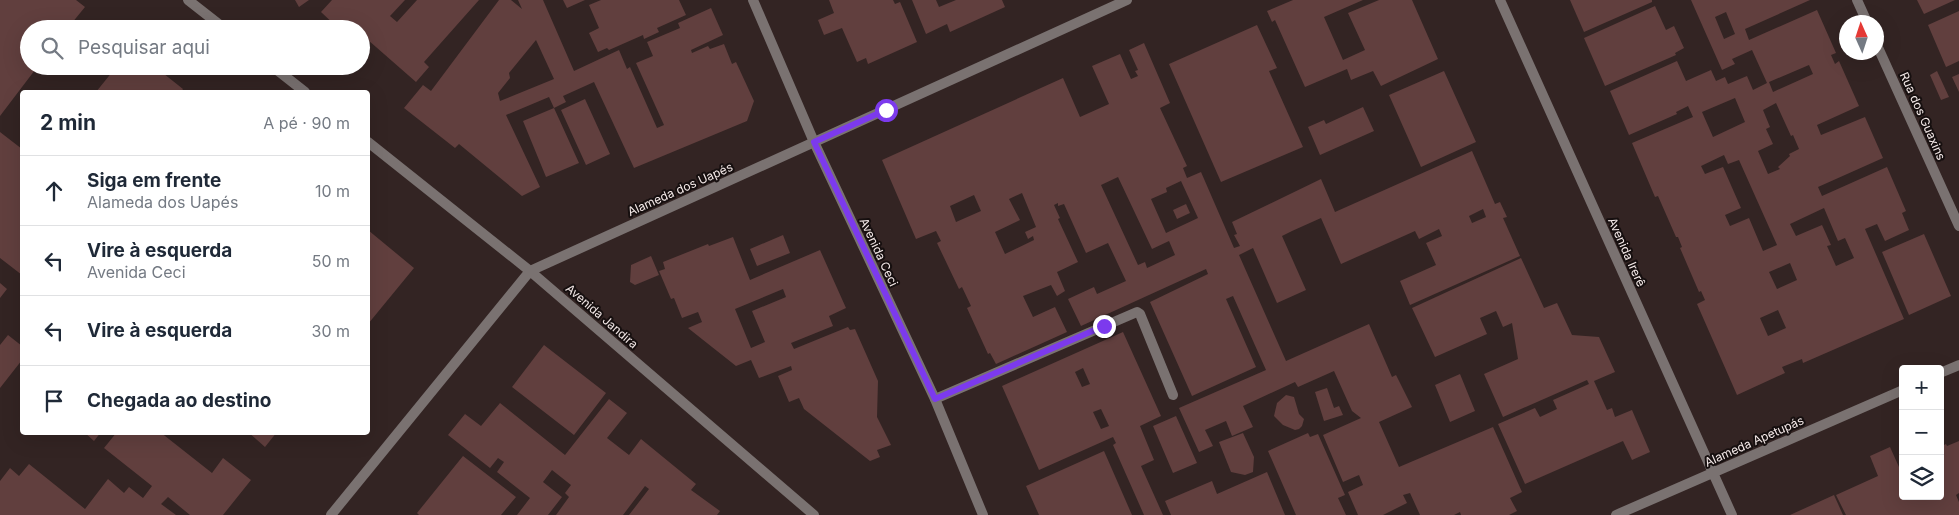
<!DOCTYPE html>
<html lang="pt">
<head>
<meta charset="utf-8">
<style>
  body { margin:0; font-family:Inter,sans-serif; background:#f6f6f7; color:#1f2937 }
  .controls { position:absolute; right:15px; bottom:15px; display:grid; overflow:hidden; border-radius:5px; box-shadow:0 5px 20px #0002 }
  .controls button { width:45px; height:45px; display:grid; place-items:center; padding:0; border:0; border-bottom:1px solid #e0e1e3; background:#fff; color:#1f2937; font:25px sans-serif }
  .compass { position:absolute; left:1839px; top:15px; width:45px; height:45px; border-radius:50%; background:#fff; box-shadow:0 5px 20px #0002; rotate:357deg }
  .stop { position:absolute; width:15px; height:15px; margin:-11px; border:4px solid #7c3aed; border-radius:50%; background:#fff }
  .stop.end { background:#7c3aed; border-color:#fff; box-shadow:0 1px 5px #0008 }
  .list { margin:0; padding:0; list-style:none }
  h2 { display:flex; justify-content:space-between; align-items:center; height:65px; margin:0; padding:0 20px; font-size:21px }
  h2 small { font-size:16px; font-weight:400; color:#747a83 }
  .list li { display:grid; grid-template-columns:32px 1fr auto; gap:15px; align-items:center; box-sizing:border-box; height:70px; padding:0 20px; border-top:1px solid #e0e1e3 }
  .list b { display:block; font-size:19px; white-space:nowrap }
  .list p { margin:0; font-size:16px; white-space:nowrap; color:#747a83 }
  .list em { font-size:16px; font-style:normal; color:#747a83 }
  .icon { flex:none; width:28px; height:28px; fill:none; stroke:currentColor; stroke-width:2; stroke-linecap:round; stroke-linejoin:round }
  .map { position:relative; flex:none; width:1959px; height:515px; overflow:hidden }
  .search { position:absolute; background:#fff; box-shadow:0 5px 20px #0002; left:20px; top:20px; width:350px; height:55px; display:flex; align-items:center; gap:12px; box-sizing:border-box; padding:0 18px; border-radius:28px; color:#747a83; font-size:19px }
  .panel { position:absolute; background:#fff; box-shadow:0 5px 20px #0002; left:20px; top:90px; width:350px; height:345px; border-radius:5px }
  .map>svg:first-child { display:block }
</style>
</head>
<body>
<div class="map">
<svg width="1959" height="515" viewBox="0 0 1959 515">
  <rect width="100%" height="100%" fill="#332423"/>
  <path fill="#613f3e" fill-rule="evenodd" d="M0 0H76L85 7 67 29H29V66H38L0 116Z
    M295 0H309L299 7Z
    M332 0H405L390 16 397 22 417 0H479L424 62 429 67 416 82 368 40 361 47V29H339L321 12Z
    M499 0H511L522 9 518 0H543L574 71 619 50 627 69 630 67 657 128 664 125 636 63 653 56 647 42 680 28 678 23 711 8 723 35 691 50 692 53 708 46 710 49 724 44 732 64 736 62 754 101 747 121 634 168 594 82 563 96 566 102 554 108 579 163 546 177 523 121 554 108 549 97 506 115 540 187 522 196 459 144 455 148 404 108 423 85 431 91ZM536 40 554 79 500 101 498 93 510 78 509 73Z
    M563 0H585L567 8Z
    M601 0H679L686 15 657 28 659 32 644 39 643 35 609 50 607 48 598 52 589 33 599 28 589 5Z
    M829 0H893L895 4 900 2 917 42 868 64 866 58 857 62 842 28 824 35 818 20 834 13Z
    M912 0H936L939 7 956 0H1002L1005 7 950 32 947 24 926 34Z
    M1293 0H1363L1324 17 1343 60 1365 50 1348 13 1379 0H1412L1438 59 1381 86 1373 71 1351 80 1347 69 1305 87 1275 20 1272 22 1267 11Z
    M1570 0H1652V2L1584 32Z
    M1691 0H1810L1745 29 1749 40 1817 10 1836 53 1831 55 1835 64 1839 61 1859 106 1817 125 1821 135 1865 117 1883 158 1818 187 1822 196 1887 167 1906 211 1902 213 1909 230 1885 241 1877 224 1865 229 1904 319 1803 363 1802 359 1782 367 1785 373 1737 395 1697 304 1705 300 1701 291 1699 292 1680 248 1682 247 1678 237H1676L1658 196 1655 197 1632 143 1693 117 1688 106 1676 112 1677 114 1629 135 1610 91 1677 61 1686 81 1711 70 1716 81 1725 77 1728 84 1747 76 1753 90 1767 83 1752 50 1732 59 1735 64 1722 70ZM1726 12 1735 34 1724 39 1715 17ZM1809 65 1813 74 1773 92 1769 82ZM1735 98 1745 122 1713 137 1702 112ZM1776 103 1791 136 1793 135 1799 149 1789 154 1790 156 1778 167 1780 169 1768 174 1758 151 1773 144 1766 129 1770 127 1763 110ZM1724 155 1728 164 1739 160 1777 245 1763 251 1749 218 1730 226 1725 215 1741 208 1723 167 1705 174 1701 166ZM1824 208 1838 241 1845 238 1854 258 1836 266 1827 246 1831 245 1822 225 1796 236 1790 224ZM1790 263 1797 280 1777 289 1769 272ZM1778 310 1786 328 1768 336 1760 318Z
    M1917 0H1955L1924 14Z
    M1655 6 1666 30 1674 26 1684 48 1675 53 1676 55 1605 86 1584 38Z
    M1959 11V61L1946 67 1928 25Z
    M1257 25 1277 68 1269 71 1303 147 1221 182 1169 64Z
    M1144 43 1170 103 1160 108 1187 166 1183 168 1187 178 1201 172 1234 248 1240 246 1234 235 1237 234 1232 222 1321 179 1335 212 1472 151 1495 204 1500 202 1507 217 1503 218 1520 256 1410 305 1400 281 1436 265 1426 243 1442 236 1439 229 1419 239 1415 231 1341 264 1321 218 1292 231 1282 236 1306 290 1277 303 1253 248 1239 255 1286 361 1369 324 1392 377 1396 375 1412 407 1379 422 1399 467 1493 427 1522 492 1510 498 1517 511 1509 515H1461L1460 512 1454 515H1420L1410 493 1403 495 1407 503 1383 515H1358L1348 492 1363 485 1359 475 1343 482 1323 435 1361 418 1352 411 1334 371 1298 387 1295 382 1243 406 1253 427 1232 436 1226 421 1205 430 1213 446 1199 452 1179 408 1266 370 1233 296 1226 299 1256 367 1192 396 1150 302 1208 274 1206 269 1081 326 1068 299 1094 287 1097 294 1126 281 1108 243 1086 253 1064 204 1058 206V203L1054 205 1060 218 1058 219 1078 262 1057 272 1065 291 1057 296 1051 285 1023 296 1033 317 1055 307 1067 332 996 364 990 353 988 354 967 308 971 306 962 287 959 289 937 243 941 241 936 231 916 239 882 160 1063 78 1080 117 1109 104 1092 66 1120 54 1131 79 1138 76 1135 71 1138 70 1129 50ZM1118 177 1152 249 1169 241 1175 255 1147 268 1145 262 1138 265 1101 185ZM1181 181 1198 218 1166 233 1151 199 1167 192 1166 188ZM1022 193 1036 227 1025 232 1028 239 1033 236 1034 240 1005 254 995 232 1020 220 1009 199ZM974 195 981 211 956 222 950 206ZM1483 209 1486 217 1472 223 1469 216Z
    M117 66H154L183 89 181 92H96Z
    M1444 71 1476 142 1421 167 1389 95Z
    M1937 71 1949 97 1941 100 1930 75Z
    M1959 74V92L1952 77Z
    M585 99 610 154 586 165 561 110Z
    M1363 107 1374 131 1320 155 1308 127 1324 120 1326 124Z
    M0 132 22 149V275L0 258Z
    M1186 204 1190 213 1177 219 1173 210Z
    M368 230 414 268 368 324Z
    M1924 234 1951 296 1909 315 1882 252Z
    M783 235 790 253 757 266 750 249Z
    M733 237 750 280 820 250 846 308 829 316 833 326 791 343 794 349 848 327 850 330 855 329 878 381 877 417 891 445 877 450 880 457 870 461 804 409 799 398 789 402 778 376 792 370 791 366 759 378 751 360 736 366 688 328 702 322 698 312 682 318 674 298 671 299 659 271 665 269 663 262 708 244 709 246ZM783 289 786 297 752 311 765 342 751 348 735 309Z
    M651 256 659 275 635 285 630 282 631 265Z
    M1521 258 1544 308 1557 303 1572 335 1599 337 1615 372 1594 381 1607 410 1612 408 1615 417 1632 410 1650 452 1632 460 1623 441 1525 484 1498 424 1535 408 1540 417 1557 409 1553 400 1589 384 1587 380 1503 417 1484 374 1518 359 1512 323 1503 327 1496 311 1480 318 1487 334 1435 357 1412 308Z
    M0 283 7 289 0 298Z
    M1123 332 1161 416 1140 426 1154 460 1141 466 1163 515H1144L1113 445 1116 443 1113 437 1039 470 1002 386ZM1083 368 1090 384 1082 387 1075 372ZM1101 409 1109 426 1101 429 1093 412Z
    M8 335 22 346V360L0 388V345Z
    M544 345 606 393 574 435 512 387Z
    M1460 374 1475 411 1450 422 1435 385Z
    M1327 388 1334 408 1339 406 1343 415 1324 421 1315 392Z
    M1286 395 1294 397 1299 414 1304 419 1302 426 1299 429 1295 430 1283 425 1274 416 1277 403Z
    M609 399 627 413 607 438 629 455 641 439 696 484 691 490 720 511 717 515H629L649 489 645 486 623 515H556L569 497 565 493 571 485 552 470 543 482 562 497 548 515H517L530 498 497 472 504 462 498 458 490 468 448 435 465 414 481 426 500 403 565 455Z
    M1176 416 1197 463 1173 473 1153 426Z
    M84 432H101L94 441Z
    M117 432H160L212 473 223 458 251 480 223 515H190L168 497 161 504 176 515H0V481L10 468 19 476 29 464 85 509 108 479 124 493 129 487 143 498 152 486 104 448Z
    M248 432H277L265 447Z
    M1243 433 1254 457 1253 472 1245 475 1231 472 1219 442Z
    M1308 433 1310 437 1318 434 1345 495 1338 498 1346 515H1296L1268 451Z
    M1959 441V493L1956 495 1959 502V515H1846L1836 495 1878 476 1870 456 1890 447 1899 467 1903 465V496H1940V447L1946 444 1947 446Z
    M1104 451 1132 515H1039L1026 486Z
    M463 456 516 497 501 515H419L417 513Z
    M1267 472 1285 515H1171L1165 501 1212 481 1217 494Z
    M1834 495 1843 515H1790Z"/>
  <g fill="none" stroke-linecap="round" stroke-linejoin="round">
    <path stroke="#7a7271" stroke-width="10" d="M188 0 225 29
      M1500 0 1732 515
      M1857 0 1867 22
      M1876 43 1959 226
      M272 66 305 92
      M368 142 530 271 814 515
      M1940 373 1959 365
      M935 399 1137 312 1140 314 1173 395
      M331 515 530 271 1127 0
      M1616 515 1903 390"/>
    <path stroke="#7a7271" stroke-width="10" d="M753 0 814 142 935 399 983 515"/>
  </g>
  <g fill="none" stroke-linecap="round" stroke-linejoin="round">
    <path stroke="#7c3aed" stroke-width="6" d="M886 110 814 142 935 399 1104 326"/>
  </g>
  <g text-anchor="middle" dominant-baseline="central" stroke-width="4" stroke-linejoin="round" paint-order="stroke">
    <g font-size="12" fill="#f4e9e8" stroke="#160f0f">
      <text transform="translate(1923 116) rotate(66)">Rua dos Guaxins</text>
      <text transform="translate(680 189) rotate(-24)">Alameda dos Uapés</text>
      <text transform="translate(879 252) rotate(65)">Avenida Ceci</text>
      <text transform="translate(1627 252) rotate(66)">Avenida Irerê</text>
      <text transform="translate(602 316) rotate(41)">Avenida Jandira</text>
      <text transform="translate(1754 441) rotate(-24)">Alameda Apetupás</text>
    </g>
  </g>
</svg>
<div class="controls">
<button>+</button>
<button>−</button>
<button><svg class="icon" aria-label="layers" viewBox="0 0 24 24"><path d="M12 4l9 5-9 5-9-5zM3 14l9 5 9-5"/></svg></button>
</div>
<svg class="compass" viewBox="-18 -18 36 36"><path d="M0-13l5 13h-10z" fill="#e53935"/><path d="M0 13l5-13h-10z" fill="#747a83"/></svg>
<div class="stop" style="left:886px;top:110px"></div>
<div class="stop end" style="left:1104px;top:326px"></div>
<div class="search"><svg class="icon" aria-label="search" viewBox="0 0 24 24"><circle cx="10" cy="10" r="6"/><path d="M15 15l6 6"/></svg>Pesquisar aqui</div>
<section class="panel">
<h2>2 min<small>A pé · 90 m</small></h2>
<ul class="list">
<li><svg class="icon" aria-label="ahead" viewBox="0 0 24 24"><path d="M12 20V5M6 11l6-6 6 6"/></svg><div><b>Siga em frente</b><p>Alameda dos Uapés</p></div><em>10 m</em></li>
<li><svg class="icon" aria-label="left" viewBox="0 0 24 24"><path d="M17 20v-9H6M10 6l-5 5 5 5"/></svg><div><b>Vire à esquerda</b><p>Avenida Ceci</p></div><em>50 m</em></li>
<li><svg class="icon" aria-label="left" viewBox="0 0 24 24"><path d="M17 20v-9H6M10 6l-5 5 5 5"/></svg><div><b>Vire à esquerda</b></div><em>30 m</em></li>
<li><svg class="icon" aria-label="arrive" viewBox="0 0 24 24"><path d="M6 21V4h12l-3 4 3 4H6"/></svg><div><b>Chegada ao destino</b></div></li>
</ul>
</section>
</div>
</body>
</html>
